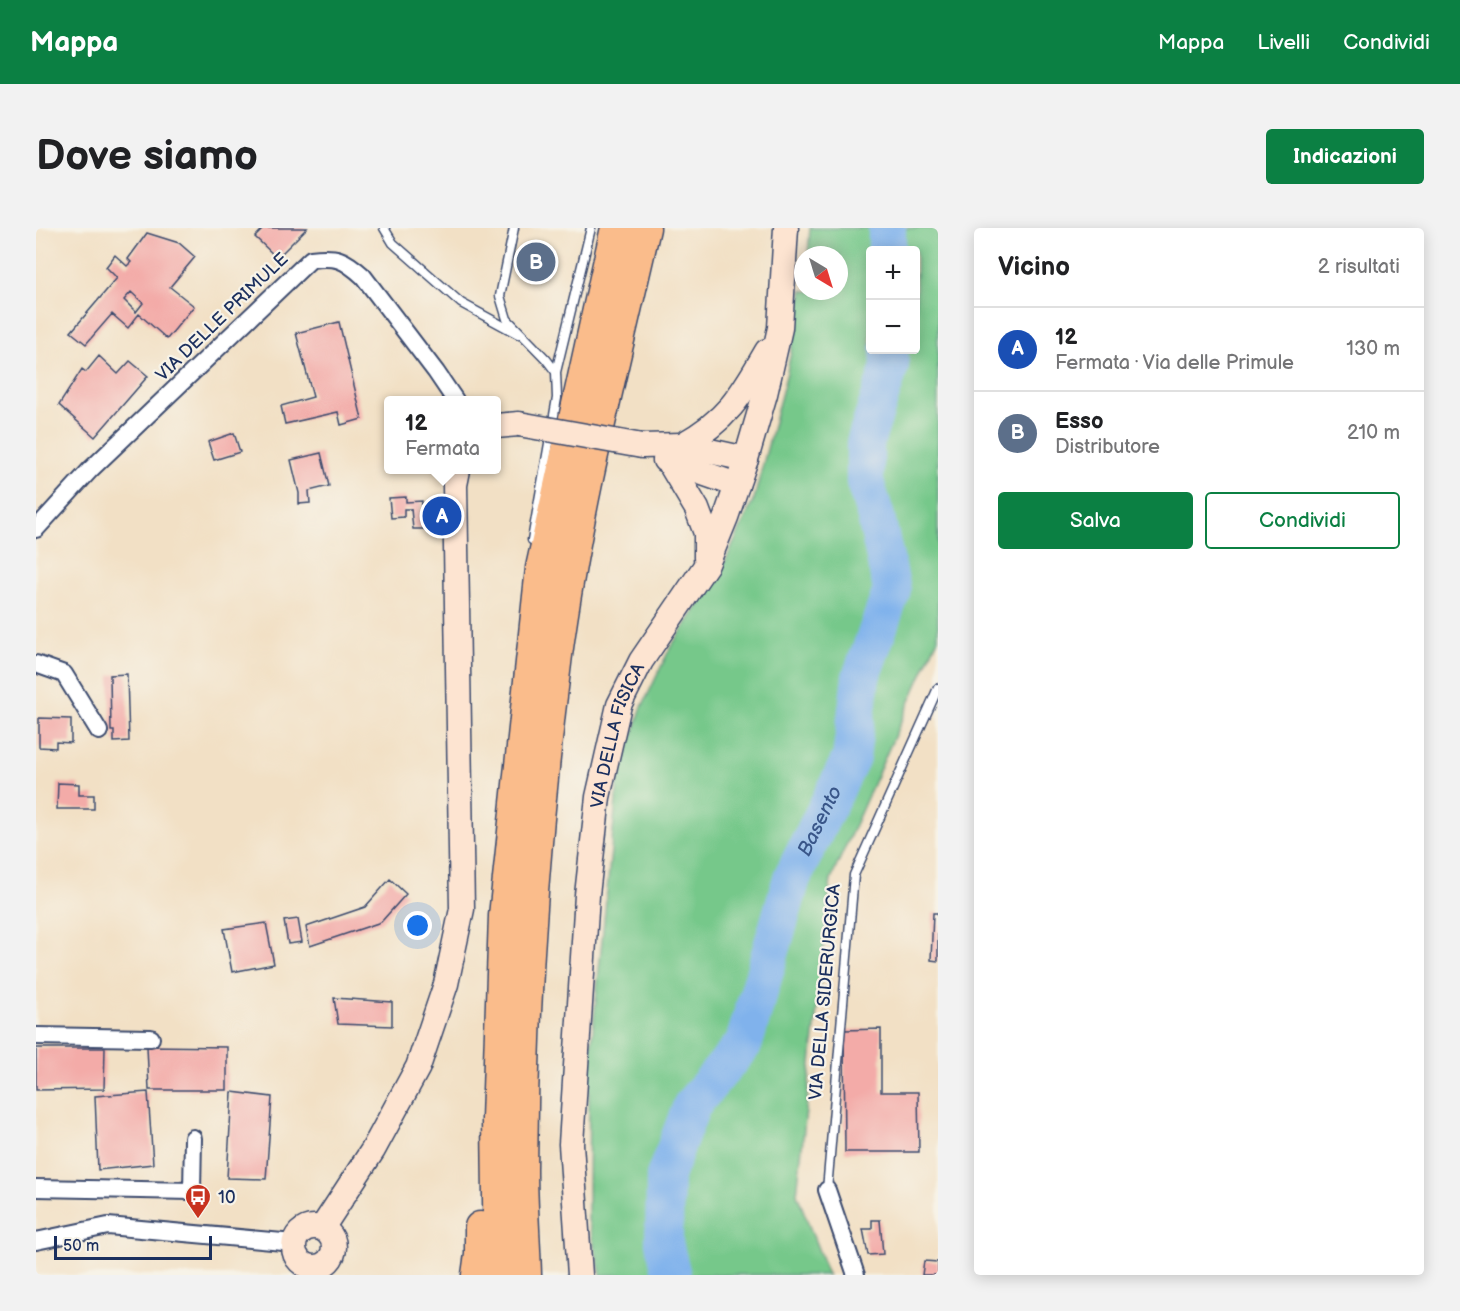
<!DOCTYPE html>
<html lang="it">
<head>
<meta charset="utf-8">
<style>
  body { margin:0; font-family:"Balsamiq Sans",sans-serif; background:#f2f2f2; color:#202124 }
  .controls { position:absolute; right:18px; top:18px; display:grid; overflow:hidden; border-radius:6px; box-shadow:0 3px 15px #0003 }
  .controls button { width:54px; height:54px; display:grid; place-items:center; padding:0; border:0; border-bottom:2px solid #e0e0e0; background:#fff; color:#202124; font:30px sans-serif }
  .compass { position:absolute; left:758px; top:18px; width:54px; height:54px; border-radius:50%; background:#fff; box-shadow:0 3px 15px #0003; rotate:142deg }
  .scale { position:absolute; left:18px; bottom:15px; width:158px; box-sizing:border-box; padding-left:6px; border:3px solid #1b2f5e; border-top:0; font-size:16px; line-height:21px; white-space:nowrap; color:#1b2f5e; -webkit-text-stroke:4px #f7f3e8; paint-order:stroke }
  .you { position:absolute; left:382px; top:698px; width:21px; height:21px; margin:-15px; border:4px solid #fff; border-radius:50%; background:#1a73e8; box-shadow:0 0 0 9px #1a73e833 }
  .badge { display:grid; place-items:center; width:39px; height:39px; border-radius:50%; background:#0b8043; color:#fff; font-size:20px; font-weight:700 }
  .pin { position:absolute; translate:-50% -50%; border:3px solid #fff; box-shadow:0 2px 6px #0006 }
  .popup { position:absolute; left:348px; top:168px; width:117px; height:78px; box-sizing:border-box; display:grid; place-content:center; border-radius:6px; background:#fff; filter:drop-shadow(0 2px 4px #0005); font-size:20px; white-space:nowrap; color:#757577 }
  .popup b { font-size:22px; color:#202124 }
  .popup::after { content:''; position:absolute; left:50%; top:100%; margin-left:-12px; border:12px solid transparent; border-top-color:#fff }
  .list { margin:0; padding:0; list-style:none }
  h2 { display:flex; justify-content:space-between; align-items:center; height:78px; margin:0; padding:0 24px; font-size:26px }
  h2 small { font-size:20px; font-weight:400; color:#757577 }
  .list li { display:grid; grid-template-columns:39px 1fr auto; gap:18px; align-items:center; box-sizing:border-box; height:84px; padding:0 24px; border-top:2px solid #e0e0e0 }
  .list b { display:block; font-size:22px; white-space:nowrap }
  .list p { margin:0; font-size:20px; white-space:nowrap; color:#757577 }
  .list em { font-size:20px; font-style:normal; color:#757577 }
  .actions { display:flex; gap:12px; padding:18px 24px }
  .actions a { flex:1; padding:14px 0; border:2px solid #0b8043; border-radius:6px; text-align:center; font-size:21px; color:#0b8043 }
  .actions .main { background:#0b8043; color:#fff }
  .map { position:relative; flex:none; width:902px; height:1047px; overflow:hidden; border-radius:6px }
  header { display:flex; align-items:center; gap:36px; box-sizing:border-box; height:84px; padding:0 30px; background:#0b8043; color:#fff }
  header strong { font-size:28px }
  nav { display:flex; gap:33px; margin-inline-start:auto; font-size:21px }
  .intro { display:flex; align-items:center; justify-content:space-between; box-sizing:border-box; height:144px; padding:0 36px }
  h1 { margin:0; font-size:42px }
  .button { padding:15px 27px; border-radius:6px; background:#0b8043; color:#fff; font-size:21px; font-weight:700 }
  main { display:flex; gap:36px; padding:0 36px }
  aside { flex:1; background:#fff; border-radius:6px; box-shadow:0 3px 15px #0003 }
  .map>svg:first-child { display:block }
</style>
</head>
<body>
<header>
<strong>Mappa</strong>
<nav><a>Mappa</a><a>Livelli</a><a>Condividi</a></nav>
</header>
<div class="intro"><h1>Dove siamo</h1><a class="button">Indicazioni</a></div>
<main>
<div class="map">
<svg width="902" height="1047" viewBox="0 0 902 1047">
  <rect width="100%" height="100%" fill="#f7f3e8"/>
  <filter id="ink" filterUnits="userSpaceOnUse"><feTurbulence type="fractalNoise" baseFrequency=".0167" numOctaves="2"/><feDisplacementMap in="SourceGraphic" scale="12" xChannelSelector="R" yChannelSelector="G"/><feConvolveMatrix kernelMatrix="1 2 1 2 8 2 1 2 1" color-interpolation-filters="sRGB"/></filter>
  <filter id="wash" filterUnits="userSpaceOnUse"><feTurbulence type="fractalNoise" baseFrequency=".008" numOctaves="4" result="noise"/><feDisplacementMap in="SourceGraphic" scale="24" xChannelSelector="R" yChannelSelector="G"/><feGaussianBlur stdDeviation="1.35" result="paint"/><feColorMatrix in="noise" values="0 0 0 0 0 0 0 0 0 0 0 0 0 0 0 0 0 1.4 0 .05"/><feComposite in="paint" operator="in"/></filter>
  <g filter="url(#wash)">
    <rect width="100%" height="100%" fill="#f2e0c5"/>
    <path fill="#76c88a" stroke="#487c74" stroke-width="1.5" fill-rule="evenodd" d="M774 0H902V410L795 651 761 966 792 1047H565L552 992 553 841 582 553 605 481 634 420 683 347 718 271 751 144 767 61V63H803V27H772ZM834 22H880V122H834Z"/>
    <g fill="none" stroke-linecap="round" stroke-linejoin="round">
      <g stroke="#80b2ec" stroke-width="38">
        <path d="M851 0V22"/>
        <path id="s1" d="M636 1047 628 1015 629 948 656 877 708 815 756 650 815 530 825 449 856 362 840 289 829 254V215L854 138 853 122"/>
      </g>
    </g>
    <g id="blocks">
      <path fill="#f3aba8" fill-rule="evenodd" d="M228 0H271L241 30 219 9Z
        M111 5 143 15 159 29 134 59 158 78 131 111 103 86 92 100 76 86 50 116 35 104 81 50 70 39 79 27 91 38 95 34 92 31ZM95 64 107 75 100 84 88 72Z
        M303 94 326 191 305 197 302 184 249 196 245 178 277 169 260 105Z
        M63 128 82 146 94 133 112 148 59 209 23 177 46 141 50 144Z
        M198 205 204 224 178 232 172 214Z
        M285 225 293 258 273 263 274 275 263 276V265L255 232Z
        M370 269V274L386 273 385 282 388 301H377L375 281H368V289L355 290 353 270Z
        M91 446 93 513 78 514V503H75L74 447Z
        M3 490 35 491V515L20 514V520L3 519Z
        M22 555 43 556V567H58V581H21Z
        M354 651 370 666 345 694 274 718 270 699 329 679Z
        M897 685H902V733L895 732Z
        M262 691 266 714 252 716 248 693Z
        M230 695 238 736 196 744 188 701Z
        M298 770 356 774V798L302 796Z
        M845 801V864H882L883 924H809L808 802Z
        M111 818 191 819V862H113Z
        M0 820H69L68 861 0 862Z
        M112 864 117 936 62 942 59 868Z
        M196 864 236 869 230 951 191 950Z
        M836 992H844L847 1026 832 1027 827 1001H836Z
        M888 1033 902 1034V1047H886Z"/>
    </g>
  </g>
  <g filter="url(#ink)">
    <use href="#blocks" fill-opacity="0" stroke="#3b4a6d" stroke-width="1.5"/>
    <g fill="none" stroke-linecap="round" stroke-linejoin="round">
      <defs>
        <path id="lane" d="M348 0 357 15 425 75 482 106
          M478 0 464 68 471 91 510 131 520 144 521 170 496 312
          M520 144 555 0
          M791 962 818 647 902 460"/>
        <path id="street" d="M0 301 54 242 275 31C301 28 308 31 327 48L400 144 419 172
          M0 436 28 446 63 503
          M0 808 115 810
          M0 960 156 963 157 910
          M791 962 820 1047
          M0 1013 72 998 258 1015"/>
        <g id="secondary">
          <path d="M460 198 483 196"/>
          <path d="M646 217C692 192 706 166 731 123"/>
          <path d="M606 218 646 217 710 231"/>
          <path d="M629 232 701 257"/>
          <path d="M633 234 661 281 670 305V330"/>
          <circle cx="278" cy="1019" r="20"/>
          <path d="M286 1000 337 922 382 839 410 756 426 681 419 257 422 242"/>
          <path id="s2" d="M544 1047 535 916 551 667 562 569 583 477 605 433 671 336 690 289 710 231 729 166 744 100 750 0"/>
        </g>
        <path id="highway" d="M441 1047 444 1026V999
          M463 1047 461 891 468 688 505 340 580 0
          M490 1047C489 1012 486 976 486 941 487 769 499 597 521 427 540 283 577 141 609 0"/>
      </defs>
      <use href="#lane" stroke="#3b4a6d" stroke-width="11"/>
      <use href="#street" stroke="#3b4a6d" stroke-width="20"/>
      <use href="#secondary" stroke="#3b4a6d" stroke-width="27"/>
      <use href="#highway" stroke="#3b4a6d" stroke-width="33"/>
      <use href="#lane" stroke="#fff" stroke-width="8"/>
      <use href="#street" stroke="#fff" stroke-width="16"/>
      <use href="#secondary" stroke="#fde4d1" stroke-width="24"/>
      <use href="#highway" stroke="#fabc8b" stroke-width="30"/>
      <defs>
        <path id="secondary-bridge" d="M483 196 606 218"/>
      </defs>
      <use href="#secondary-bridge" stroke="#3b4a6d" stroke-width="27" stroke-linecap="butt"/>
      <use href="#secondary-bridge" stroke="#fde4d1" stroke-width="24"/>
    </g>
  </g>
  <defs>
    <symbol id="bus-pin" viewBox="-11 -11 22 30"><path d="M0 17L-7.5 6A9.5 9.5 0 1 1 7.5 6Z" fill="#c8321e" stroke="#f7f3e8"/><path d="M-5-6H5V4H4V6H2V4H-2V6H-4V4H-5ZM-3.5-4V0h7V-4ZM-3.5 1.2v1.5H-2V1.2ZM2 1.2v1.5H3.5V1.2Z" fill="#fff"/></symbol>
  </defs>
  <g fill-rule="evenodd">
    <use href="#bus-pin" x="147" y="954" width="30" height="40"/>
  </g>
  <g text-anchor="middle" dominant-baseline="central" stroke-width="4.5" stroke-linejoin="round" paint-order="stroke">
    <g font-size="18" fill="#1b2f5e" stroke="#f7f3e8">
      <text transform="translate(186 89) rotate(-44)">VIA DELLE PRIMULE</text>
      <text stroke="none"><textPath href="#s2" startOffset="544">VIA DELLA FISICA</textPath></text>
      <text transform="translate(789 764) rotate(-85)">VIA DELLA SIDERURGICA</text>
    </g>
    <g font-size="18" fill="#1b2f5e" stroke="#f7f3e8" text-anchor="start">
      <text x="182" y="969">10</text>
    </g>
    <g font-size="20" font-style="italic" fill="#395689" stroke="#f7f3e8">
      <text stroke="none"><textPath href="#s1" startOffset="492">Basento</textPath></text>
    </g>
  </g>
</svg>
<div class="controls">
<button>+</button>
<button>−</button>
</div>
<svg class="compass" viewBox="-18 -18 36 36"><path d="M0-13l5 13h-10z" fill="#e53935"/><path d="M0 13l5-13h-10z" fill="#757577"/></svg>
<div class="scale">50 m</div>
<div class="you"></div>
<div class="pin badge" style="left:406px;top:288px;background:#1a4fb4">A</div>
<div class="popup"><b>12</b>Fermata</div>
<div class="pin badge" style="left:500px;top:34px;background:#5c6f8a">B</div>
</div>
<aside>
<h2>Vicino<small>2 risultati</small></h2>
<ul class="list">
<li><span class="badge" style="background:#1a4fb4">A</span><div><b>12</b><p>Fermata · Via delle Primule</p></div><em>130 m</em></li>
<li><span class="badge" style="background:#5c6f8a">B</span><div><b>Esso</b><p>Distributore</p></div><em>210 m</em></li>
</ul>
<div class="actions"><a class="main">Salva</a><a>Condividi</a></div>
</aside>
</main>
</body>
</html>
